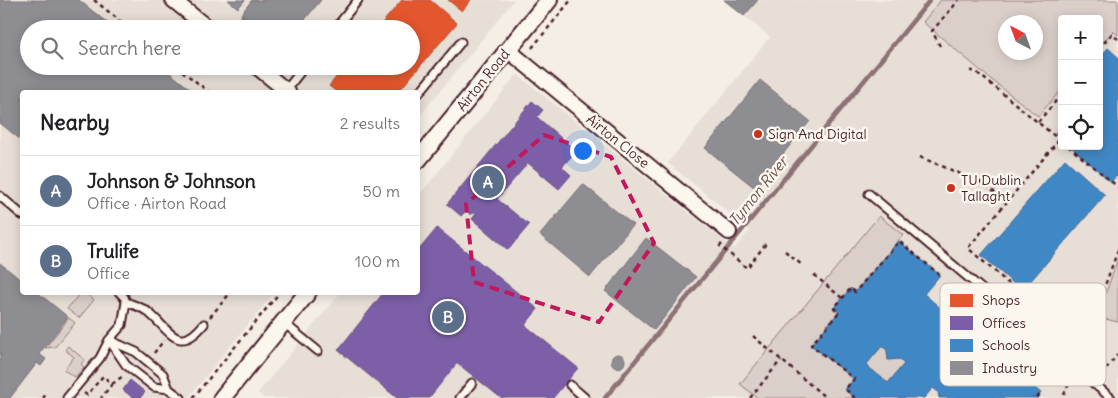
<!DOCTYPE html>
<html lang="en">
<head>
<meta charset="utf-8">
<style>
  body { margin:0; font-family:Delius,sans-serif; background:#f6f6f6; color:#202124 }
  .controls { position:absolute; right:15px; top:15px; display:grid; overflow:hidden; border-radius:5px; box-shadow:0 2px 12px #0003 }
  .controls button { width:45px; height:45px; display:grid; place-items:center; padding:0; border:0; border-bottom:1px solid #e0e0e0; background:#fff; color:#202124; font:25px sans-serif }
  .compass { position:absolute; left:998px; top:15px; width:45px; height:45px; border-radius:50%; background:#fff; box-shadow:0 2px 12px #0003; rotate:319deg }
  .you { position:absolute; left:582px; top:150px; width:18px; height:18px; margin:-12px; border:4px solid #fff; border-radius:50%; background:#1a73e8; box-shadow:0 0 0 8px #1a73e833 }
  .badge { display:grid; place-items:center; width:32px; height:32px; border-radius:50%; background:#b45309; color:#fff; font-size:16px; font-weight:700 }
  .pin { position:absolute; translate:-50% -50%; border:2px solid #fff; box-shadow:0 1px 5px #0006 }
  .list { margin:0; padding:0; list-style:none }
  h2 { display:flex; justify-content:space-between; align-items:center; height:65px; margin:0; padding:0 20px; font-size:21px }
  h2 small { font-size:16px; font-weight:400; color:#757577 }
  .list li { display:grid; grid-template-columns:32px 1fr auto; gap:15px; align-items:center; box-sizing:border-box; height:70px; padding:0 20px; border-top:1px solid #e0e0e0 }
  .list b { display:block; font-size:19px; white-space:nowrap }
  .list p { margin:0; font-size:16px; white-space:nowrap; color:#757577 }
  .list em { font-size:16px; font-style:normal; color:#757577 }
  .icon { flex:none; width:28px; height:28px; fill:none; stroke:currentColor; stroke-width:2; stroke-linecap:round; stroke-linejoin:round }
  .map { position:relative; flex:none; width:1118px; height:398px; overflow:hidden }
  .search { position:absolute; background:#fff; box-shadow:0 2px 12px #0003; left:20px; top:20px; width:400px; height:55px; display:flex; align-items:center; gap:12px; box-sizing:border-box; padding:0 18px; border-radius:28px; color:#757577; font-size:19px }
  .panel { position:absolute; background:#fff; box-shadow:0 2px 12px #0003; left:20px; top:90px; width:400px; height:205px; border-radius:5px }
  .map>svg:first-child { display:block }
</style>
</head>
<body>
<div class="map">
<svg width="1118" height="398" viewBox="0 0 1118 398">
  <rect width="100%" height="100%" fill="#f4eee4"/>
  <filter id="ink" filterUnits="userSpaceOnUse"><feTurbulence type="fractalNoise" baseFrequency=".02" numOctaves="2"/><feDisplacementMap in="SourceGraphic" scale="10" xChannelSelector="R" yChannelSelector="G"/><feConvolveMatrix kernelMatrix="1 2 1 2 8 2 1 2 1" color-interpolation-filters="sRGB"/></filter>
  <g filter="url(#ink)">
    <path fill="#e7dfd6" fill-rule="evenodd" d="M0 0H514L418 118V92H22V292L274 293 188 398H0ZM29 29H411V66H29Z
      M725 0H1118V398H264L258 393 340 293 418 292V197L517 74 734 249 750 230 668 163 770 37ZM1062 19H1099V146H1062ZM1006 22H1036V52H1006Z"/>
    <path fill="#dbd0c9" stroke="#92787a" fill-rule="evenodd" d="M941 0H1118V35L1113 31 1099 47V19H1062V89L1038 116 988 77 923 22ZM1006 22H1036V52H1006Z
      M879 216 903 235 855 292 851 289 834 308 839 312 811 344 854 379 845 389 855 398H758L740 384Z
      M1118 259V322L1097 317Z
      M81 292 85 293 94 300 79 318 67 309Z
      M69 318 75 323 55 347 45 348Z
      M68 346 85 360 81 364 84 367 75 377 64 370 74 357 65 350Z
      M882 346 887 350 888 360 899 359 904 364 888 383 866 365Z"/>
    <path fill="#e4572e" stroke="#b6462d" d="M402 0H430L457 23 398 92H337L329 86 345 66H411V29H377Z
      M448 0H471L462 11Z"/>
    <path fill="#7b5ea7" stroke="#6c4b82" d="M532 101 543 110 537 117 576 151 562 167 571 175 559 189 528 163 497 199 529 225 508 250 472 219 476 214 474 212 471 215 466 211 461 216 447 204Z
      M437 228 538 309 525 325 578 368 553 398H501L457 363 429 398H397L338 350 384 292H418V251Z
      M130 380 145 392 140 398H133L123 390Z"/>
    <path fill="#3f88c5" stroke="#426897" fill-rule="evenodd" d="M1108 48 1118 57V178L1116 176 1111 182 1070 146H1099V58Z
      M1062 125V139L1055 133Z
      M1065 159 1105 195 1022 291 981 255Z
      M899 241 940 275 924 294 1041 393 1037 398H939L938 392 933 388 924 398H855L845 389 854 379 811 345 839 312 834 308 851 288 855 292ZM882 346 887 350 888 360 899 359 904 364 888 383 866 365Z"/>
    <path fill="#8d8d92" stroke="#796c73" d="M0 0H79L115 29H29V66H161L194 92H22V141L0 123Z
      M228 0H245L238 8Z
      M252 0H321L297 29H259L241 14Z
      M724 0H758L744 16Z
      M242 15 259 29H231Z
      M760 80 810 121 755 188 705 148Z
      M583 184 633 225 590 277 540 235Z
      M646 238 696 277 654 330 605 291Z
      M0 263 22 281V292H37L68 317 39 354 46 359 41 366 37 363 10 398H0Z
      M611 361a7 7 0 1 1 14 0a7 7 0 1 1-14 0Z"/>
    <g fill="none" stroke-linecap="round" stroke-linejoin="round">
      <path stroke="#8d7174" stroke-width="4.5" d="M605 398 930 0"/>
      <defs>
        <path id="service" d="M335 29 358 0
          M286 90 305 66
          M418 94 461 42
          M869 194 1111 398
          M0 196 22 215
          M119 292 124 297 126 302C133 305 142 307 148 312 170 330 178 356 204 324
          M284 323 318 351
          M109 340 136 352 163 374 169 389 154 387 126 365Z
          M570 385 585 398
          M169 389 181 398
          M67 398 100 358 109 340 122 325 126 302
          M460 398 472 383"/>
        <path id="minor" d="M173 0 209 29
          M508 50 729 232
          M256 66 288 92"/>
        <path id="tertiary" d="M418 160 549 0
          M222 398 308 292"/>
      </defs>
      <use href="#service" stroke="#4a1f2b" stroke-width="11"/>
      <use href="#minor" stroke="#4a1f2b" stroke-width="18"/>
      <use href="#tertiary" stroke="#4a1f2b" stroke-width="20"/>
      <path stroke="#4a1f2b" stroke-width="2.5" stroke-dasharray="4 4" stroke-linecap="butt" d="M94 0 130 29
        M940 46 932 31 959 0
        M532 48 571 0
        M1099 49 1112 34 1118 39
        M176 66 209 92
        M970 71H975L1062 142
        M1038 122 1062 94
        M1059 140 968 248 1082 348
        M1068 146 1118 187
        M920 157 985 184 1006 203
        M722 244 720 246 747 268 768 241
        M785 251 802 265
        M814 275 842 298
        M210 317 231 292
        M753 336 826 398
        M154 353 164 340
        M1078 359 1118 250
        M1101 375 1118 354
        M112 384 123 376
        M84 393 87 395 103 376 112 384 101 398
        M1064 395 1071 378
        M43 398 47 393
        M193 398 280 292
        M750 398 781 360
        M855 398 845 389 854 379 811 345 839 312 834 308 851 288 855 292 899 241 940 275
        M1037 398 1041 393"/>
      <use href="#service" stroke="#fbf7ec" stroke-width="7"/>
      <use href="#minor" stroke="#fbf7ec" stroke-width="14"/>
      <use href="#tertiary" stroke="#fbf7ec" stroke-width="16"/>
    </g>
  </g>
  <path fill="none" stroke="#c2185b" stroke-width="4" stroke-dasharray="10 6" stroke-linejoin="round" d="M544 135 611 157 654 243 599 322 474 282 466 204Z"/>
  <g fill="#c8321e" stroke="#fbf7ec" stroke-width="2">
    <circle cx="758" cy="134" r="5"/>
    <circle cx="951" cy="188" r="5"/>
  </g>
  <g text-anchor="middle" dominant-baseline="central" stroke-width="5" stroke-linejoin="round" paint-order="stroke">
    <g font-size="14" fill="#4a1f2b" stroke="#fbf7ec">
      <text transform="translate(483 80) rotate(-51)">Airton Road</text>
      <text transform="translate(618 141) rotate(39)">Airton Close</text>
    </g>
    <g font-size="14" fill="#4a1f2b" stroke="#fbf7ec" text-anchor="start">
      <text x="768" y="134">Sign And Digital</text>
      <text x="961" y="180">TU Dublin<tspan x="961" dy="16">Tallaght</tspan></text>
    </g>
    <g font-size="15" font-style="italic" fill="#714f56" stroke="#fbf7ec">
      <text transform="translate(758 191) rotate(-51)">Tymon River</text>
    </g>
  </g>
  <rect x="940" y="283" width="166" height="103" rx="8" fill="#fbf7ec" stroke="#c6b6b2" stroke-width="1"/>
  <rect x="950" y="294" width="23" height="13" fill="#e4572e"/>
  <rect x="950" y="316" width="23" height="14" fill="#7b5ea7"/>
  <rect x="950" y="339" width="23" height="13" fill="#3f88c5"/>
  <rect x="950" y="361" width="23" height="14" fill="#8d8d92"/>
  <g font-size="14" fill="#4a1f2b">
    <text x="982" y="305">Shops</text>
    <text x="982" y="328">Offices</text>
    <text x="982" y="350">Schools</text>
    <text x="982" y="373">Industry</text>
  </g>
</svg>
<div class="controls">
<button>+</button>
<button>−</button>
<button><svg class="icon" aria-label="locate" viewBox="0 0 24 24"><circle cx="12" cy="12" r="6"/><path d="M12 2v4M12 18v4M2 12h4M18 12h4"/></svg></button>
</div>
<svg class="compass" viewBox="-18 -18 36 36"><path d="M0-13l5 13h-10z" fill="#e53935"/><path d="M0 13l5-13h-10z" fill="#757577"/></svg>
<div class="you"></div>
<div class="pin badge" style="left:488px;top:182px;background:#5c6f8a">A</div>
<div class="pin badge" style="left:448px;top:317px;background:#5c6f8a">B</div>
<div class="search"><svg class="icon" aria-label="search" viewBox="0 0 24 24"><circle cx="10" cy="10" r="6"/><path d="M15 15l6 6"/></svg>Search here</div>
<section class="panel">
<h2>Nearby<small>2 results</small></h2>
<ul class="list">
<li><span class="badge" style="background:#5c6f8a">A</span><div><b>Johnson &amp; Johnson</b><p>Office · Airton Road</p></div><em>50 m</em></li>
<li><span class="badge" style="background:#5c6f8a">B</span><div><b>Trulife</b><p>Office</p></div><em>100 m</em></li>
</ul>
</section>
</div>
</body>
</html>
